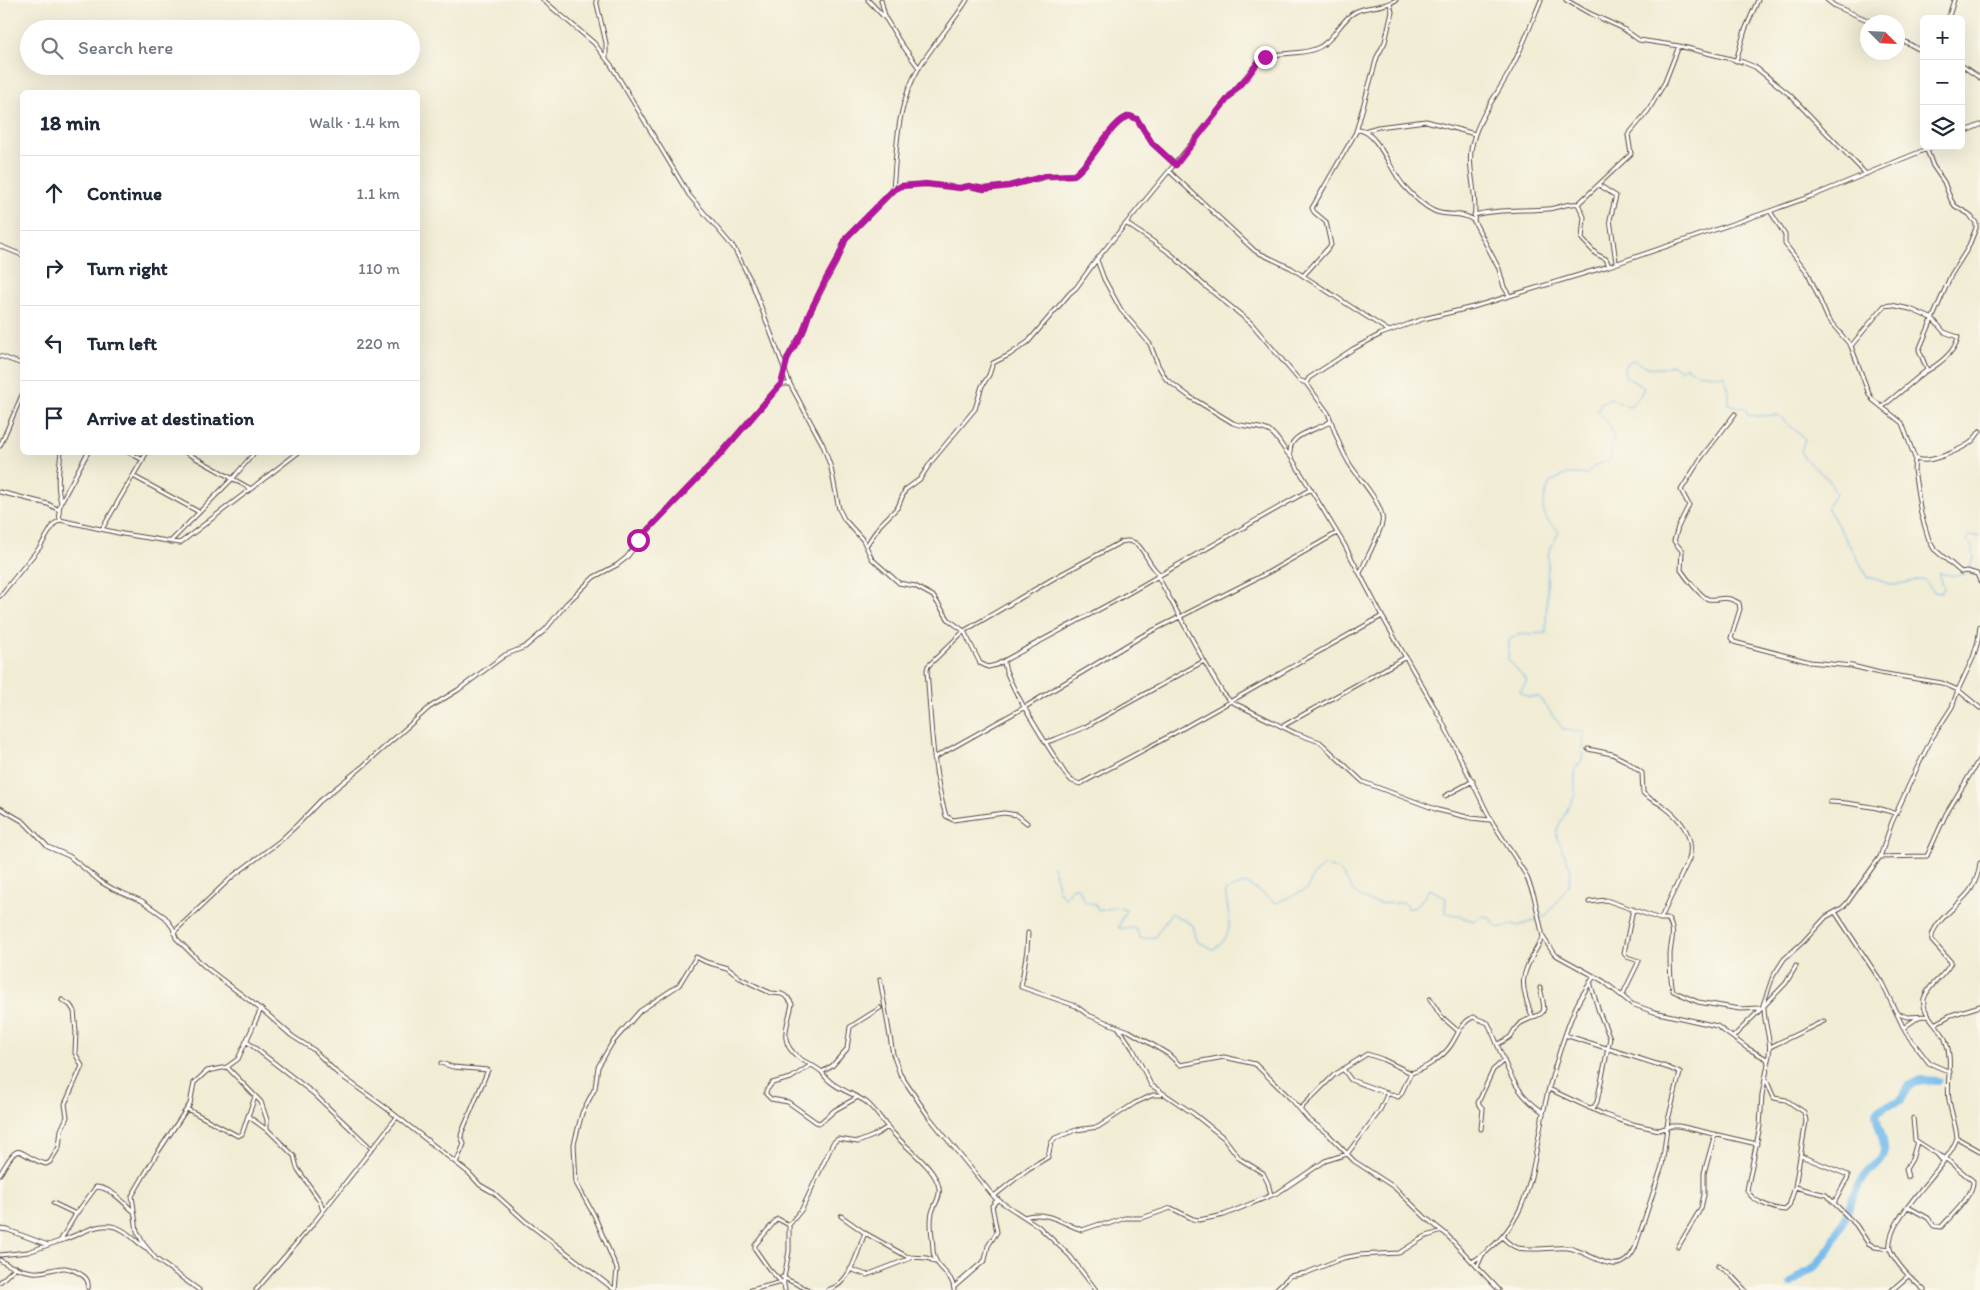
<!DOCTYPE html>
<html lang="en">
<head>
<meta charset="utf-8">
<style>
  body { margin:0; font-family:Itim,sans-serif; background:#f2f2f3; color:#1f2937 }
  .controls { position:absolute; right:15px; top:15px; display:grid; overflow:hidden; border-radius:8px; box-shadow:0 5px 20px #0002 }
  .controls button { width:45px; height:45px; display:grid; place-items:center; padding:0; border:0; border-bottom:1px solid #e0e1e3; background:#fff; color:#1f2937; font:25px sans-serif }
  .compass { position:absolute; left:1860px; top:15px; width:45px; height:45px; border-radius:50%; background:#fff; box-shadow:0 5px 20px #0002; rotate:114deg }
  .stop { position:absolute; width:15px; height:15px; margin:-11px; border:4px solid #b5179e; border-radius:50%; background:#fff }
  .stop.end { background:#b5179e; border-color:#fff; box-shadow:0 1px 5px #0008 }
  .list { margin:0; padding:0; list-style:none }
  h2 { display:flex; justify-content:space-between; align-items:center; height:65px; margin:0; padding:0 20px; font-size:21px }
  h2 small { font-size:16px; font-weight:400; color:#747a83 }
  .list li { display:grid; grid-template-columns:32px 1fr auto; gap:15px; align-items:center; box-sizing:border-box; height:75px; padding:0 20px; border-top:1px solid #e0e1e3 }
  .list b { display:block; font-size:19px; white-space:nowrap }
  .list em { font-size:16px; font-style:normal; color:#747a83 }
  .icon { flex:none; width:28px; height:28px; fill:none; stroke:currentColor; stroke-width:2; stroke-linecap:round; stroke-linejoin:round }
  .map { position:relative; flex:none; width:1980px; height:1290px; overflow:hidden }
  .search { position:absolute; background:#fff; box-shadow:0 5px 20px #0002; left:20px; top:20px; width:400px; height:55px; display:flex; align-items:center; gap:12px; box-sizing:border-box; padding:0 18px; border-radius:28px; color:#747a83; font-size:19px }
  .panel { position:absolute; background:#fff; box-shadow:0 5px 20px #0002; left:20px; top:90px; width:400px; height:365px; border-radius:8px }
  .map>svg:first-child { display:block }
</style>
</head>
<body>
<div class="map">
<svg width="1980" height="1290" viewBox="0 0 1980 1290">
  <rect width="100%" height="100%" fill="#fbf7ec"/>
  <filter id="ink" filterUnits="userSpaceOnUse"><feTurbulence type="fractalNoise" baseFrequency=".02" numOctaves="2"/><feDisplacementMap in="SourceGraphic" scale="10" xChannelSelector="R" yChannelSelector="G"/><feConvolveMatrix kernelMatrix="1 2 1 2 8 2 1 2 1" color-interpolation-filters="sRGB"/></filter>
  <filter id="wash" filterUnits="userSpaceOnUse"><feTurbulence type="fractalNoise" baseFrequency=".0096" numOctaves="4" result="noise"/><feDisplacementMap in="SourceGraphic" scale="20" xChannelSelector="R" yChannelSelector="G"/><feGaussianBlur stdDeviation="1.12" result="paint"/><feColorMatrix in="noise" values="0 0 0 0 0 0 0 0 0 0 0 0 0 0 0 0 0 1.4 0 .05"/><feComposite in="paint" operator="in"/></filter>
  <g filter="url(#wash)">
    <rect width="100%" height="100%" fill="#f1ecd4"/>
    <g fill="none" stroke-linecap="round" stroke-linejoin="round">
      <path stroke="#76bbec" stroke-width="1" d="M1053 866 1059 891 1065 898 1071 888 1078 887 1085 902 1095 904 1099 911 1116 907 1126 910 1118 928H1135L1141 939 1155 937 1171 913 1193 925 1197 941 1213 949C1237 937 1228 912 1225 891L1246 883 1276 903 1307 889 1313 876 1323 866C1333 868 1340 869 1346 879 1348 882 1349 886 1352 889 1365 905 1386 905 1404 902L1408 909 1417 906 1430 889 1446 898 1445 912 1474 921 1481 916 1489 917 1498 928 1513 924 1519 926 1546 916 1569 885 1571 869 1557 838V829L1575 795V769L1582 760 1584 731 1574 732 1563 729 1539 697H1528L1520 692 1527 681 1508 659 1509 640 1517 635 1546 633 1548 554 1559 531C1537 515 1542 504 1550 482L1567 474H1587L1594 466 1610 460C1614 435 1617 431 1598 412L1601 402 1611 399 1629 407 1640 396 1644 388 1626 377 1624 370 1626 364 1633 360C1649 368 1654 371 1672 365L1680 370 1686 366 1696 373 1724 376 1728 387V404L1745 408 1748 415 1756 416 1778 415 1805 439 1801 451 1805 459 1830 481 1836 493 1827 507 1868 577 1894 585 1924 579 1934 592 1941 593 1944 588 1939 573 1956 576 1966 574 1974 557 1971 545 1966 540 1968 536H1980"/>
      <path stroke="#76bbec" stroke-width="8" d="M1847 1211C1852 1201 1855 1191 1860 1182 1866 1170 1881 1165 1884 1151 1886 1142 1876 1124 1876 1113L1886 1106 1901 1100 1910 1085 1921 1080 1938 1081
        M1791 1283 1817 1265 1832 1245 1844 1218"/>
    </g>
  </g>
  <g filter="url(#ink)">
    <g fill="none" stroke-linecap="round" stroke-linejoin="round">
      <defs>
        <path id="street" d="M543 0 594 43 611 65 689 195 734 248 752 283 790 384 823 445 831 468 839 509 844 519 863 540 872 559 899 583 915 586 933 596 949 620 964 631 980 663 988 667 996 665 1113 602 1311 489
          M596 0 606 43V58
          M868 0 886 19 900 42 919 68
          M881 0 885 16
          M1566 0 1589 13 1622 28 1639 40 1679 46 1743 62 1755 67 1790 95 1866 174
          M1827 0 1835 6 1872 22
          M1948 19 1954 0
          M1898 38 1924 52
          M1736 61 1745 30 1758 0
          M1961 65 1980 78
          M1356 131 1359 130C1378 132 1391 172 1404 186 1412 195 1422 205 1434 211 1446 217 1464 211 1474 221L1499 269 1504 287 1509 295
          M1364 131 1378 127 1426 121 1475 134
          M1961 133 1980 125
          M1169 171 1255 251 1291 268 1389 331
          M1599 185 1616 196 1610 219 1616 262
          M893 190C897 146 896 105 920 66 934 43 953 23 967 0
          M1578 204 1631 154 1628 135 1648 111 1665 82 1679 46
          M1770 211 1785 235V244L1808 273 1828 319 1851 346 1869 394 1873 400 1902 423 1915 458C1926 466 1959 450 1970 443 1974 440 1977 435 1980 431
          M1474 215C1498 209 1524 211 1548 209 1558 208 1569 202 1578 204L1584 217 1582 239 1596 254 1606 259 1609 266
          M1474 221C1479 195 1465 166 1473 141 1480 114 1500 91 1512 67 1523 46 1532 22 1541 0
          M1127 224 1170 253 1204 285 1251 323 1299 380 1306 383
          M0 246 22 255
          M1097 260 1104 279 1121 310 1150 344 1158 365 1166 379 1190 397 1233 423C1245 428 1262 425 1272 433 1279 439 1283 449 1290 456
          M1303 276 1331 245 1326 222 1314 212 1312 208 1356 132 1377 57 1385 42 1392 12 1390 3
          M1851 346 1884 306 1891 305 1910 309 1933 319 1944 332 1958 337C1955 352 1939 364 1927 371
          M0 356 22 364
          M784 366 792 349 803 332 809 314 839 256 846 238 893 191 901 186 925 184 960 188 969 186 984 189 1009 186 1045 177 1074 175C1093 163 1110 121 1130 116L1137 119 1152 143 1176 165
          M781 384 785 372
          M1882 407 1927 370 1919 350 1951 275 1968 248 1976 228V223L1969 214 1955 206 1951 200 1944 182 1933 166 1927 150
          M1735 414 1701 458 1681 490 1689 505 1678 527 1674 541 1682 551 1681 570C1685 576 1701 597 1708 599 1722 601 1723 594 1739 603L1740 609 1731 638 1734 642 1810 662 1852 666 1880 673 1942 683 1958 690 1980 708
          M1331 421C1336 436 1341 450 1349 463 1358 478 1386 506 1382 523 1379 536 1366 559 1360 573
          M0 446 22 395
          M128 452 143 460
          M185 452 251 489
          M1915 458 1914 470 1921 514 1929 540 1934 549 1961 572 1967 571 1977 574 1980 581
          M133 476 199 512
          M0 492 48 504 59 510
          M61 502C56 486 59 469 61 452
          M60 520 59 510 61 502 88 452
          M102 529 147 452
          M170 542 233 478 255 452
          M866 546 880 525 898 507 905 490 920 479 931 462 975 409 982 386 989 375 993 363 1009 355 1028 342 1070 293 1076 288 1097 259 1259 61C1276 50 1297 56 1315 49 1333 43 1339 21 1355 12 1367 5 1381 9 1396 0
          M1157 575 1204 661 1222 692 1230 701 1295 733 1320 742 1363 782 1438 810 1471 818 1490 820
          M0 596 40 547 54 524 60 520 123 534 180 543 299 452
          M1004 661C1003 679 1054 755 1066 775L1072 781 1080 784 1162 740 1382 616
          M1283 726 1406 657
          M1046 742 1056 739 1085 727 1204 661
          M1588 749 1612 754 1626 761 1642 773 1643 793C1649 799 1656 801 1663 806 1681 819 1695 837 1689 859L1661 918
          M934 758 1025 707 1142 636 1269 572 1337 533
          M1445 796 1473 781
          M1830 802C1839 802 1845 803 1853 804 1870 807 1880 807 1896 814
          M0 808 24 822 48 847 69 856 101 882 113 889 142 901 165 917 173 928 176 938 204 966 267 1014 292 1036 314 1050 336 1072 386 1108 469 1173 480 1185 494 1193 525 1221 615 1290
          M1027 823 1017 815 1004 813 953 820 946 816C932 770 931 719 927 670L928 666 964 631 1056 577 1121 542C1144 535 1145 565 1160 574
          M1880 857 1927 856 1946 814 1980 758
          M1589 902 1606 900 1660 919H1668C1676 931 1671 941 1670 954 1670 966 1670 979 1673 991L1698 1002 1740 1009 1760 1008
          M1835 912 1882 983 1906 1033 1929 1063 1950 1072
          M175 931 233 876 280 841 298 824 320 801 362 767 430 707 458 690 505 655 525 647 545 630 566 604 594 577 617 565 626 558 649 529 719 456 779 386 784 384H790
          M1028 933 1027 950 1021 987 1076 1006 1088 1015 1118 1027 1133 1049 1151 1085 1194 1114 1224 1138 1240 1159 1263 1173 1268 1183 1271 1195
          M880 979 893 1054 900 1074 929 1117 995 1198 1038 1226 1070 1256 1096 1290
          M1622 996 1639 961 1627 957 1624 953 1633 909
          M1430 999 1441 1016 1458 1031
          M1762 1008 1786 983 1796 966
          M1764 1008C1764 1026 1773 1042 1768 1060
          M1897 1013 1907 1017 1928 1016
          M1533 1018C1516 979 1523 973 1543 937
          M1936 1023 1951 1015 1980 1006
          M1118 1027 1129 1031 1168 1054 1180 1065 1224 1057 1255 1064 1292 1100 1308 1119 1328 1134 1354 1161 1394 1187 1427 1219 1446 1234 1499 1290
          M1903 1028 1919 1017
          M1733 1037 1762 1008 1773 976 1784 959 1803 942 1826 917 1842 908 1847 903 1880 857 1892 822 1916 770 1932 738 1952 707 1958 690 1973 658 1978 641 1980 626
          M246 1041 313 1093 372 1149
          M1498 1044C1502 1042 1508 1039 1511 1036 1514 1031 1516 1026 1521 1023 1544 1010 1548 1020 1540 988
          M1770 1047 1824 1021
          M441 1063 453 1067 488 1070 462 1132 461 1136 464 1144 456 1163
          M811 1065 791 1078 772 1083 766 1091V1094L771 1099 788 1102 816 1122 820 1123 835 1110 858 1097
          M227 1067 261 1102 267 1120V1129L294 1156 297 1168 320 1201 323 1211
          M1343 1069 1351 1080 1398 1097 1401 1094 1411 1073
          M822 1072C830 1087 853 1093 866 1102 877 1111 883 1123 893 1133 906 1148 936 1168 939 1188 941 1198 934 1204 932 1213 929 1224 933 1240 933 1251 934 1268 954 1274 954 1290
          M1765 1077 1774 1098 1786 1100 1804 1112 1806 1121 1795 1187
          M1549 1089 1605 1115 1628 1123 1659 1130 1672 1126H1679L1757 1144
          M255 1097 248 1116 267 1130
          M1589 1108 1594 1107 1597 1102 1610 1038 1599 1012 1590 982
          M187 1109 238 1136 242 1134 248 1116
          M1300 1109 1334 1075 1367 1054 1382 1059 1411 1073C1425 1069 1443 1057 1451 1045 1458 1034 1461 1023 1473 1017L1488 1023C1505 1058 1509 1090 1543 1112
          M1913 1118 1915 1140 1937 1154 1943 1161
          M1481 1129 1483 1109 1478 1103 1493 1070 1504 1060
          M1957 1138 1980 1151
          M1801 1156 1848 1175V1177L1834 1203
          M0 1174C22 1136 16 1156 46 1164L50 1162 59 1147 61 1130 67 1117 65 1104 82 1066 75 1053 76 1032 74 1011 70 1005 62 1000
          M1908 1177 1906 1169 1912 1159 1917 1142
          M994 1196 1028 1169 1048 1157 1051 1143 1055 1138 1076 1130 1098 1127 1135 1103 1153 1095H1161
          M53 1203 76 1214
          M1908 1207 1928 1218 1934 1226 1941 1227C1951 1216 1974 1195 1973 1181L1945 1158 1937 1154
          M841 1216 865 1233 906 1256C917 1260 925 1254 935 1262
          M1024 1217C1046 1210 1062 1223 1082 1230L1100 1224H1108L1125 1218H1142L1171 1208 1193 1219 1199 1220 1224 1215 1279 1192 1325 1161 1347 1154 1379 1112 1388 1093
          M0 1229 8 1230 48 1245
          M1502 1237C1506 1241 1512 1247 1518 1248 1534 1251 1551 1247 1568 1248 1591 1251 1619 1283 1635 1248L1662 1166 1668 1120 1680 1073 1669 1068 1565 1035
          M60 1241C81 1235 102 1217 124 1231 132 1236 137 1243 146 1248
          M1678 1247 1701 1208 1704 1195V1173L1715 1134
          M1890 1249C1885 1218 1946 1170 1957 1138 1956 1125 1951 1113 1949 1100 1946 1080 1954 1061 1945 1039 1940 1026 1921 1014 1924 999 1928 984 1946 976 1951 962L1932 941C1929 923 1962 904 1971 889 1976 881 1979 872 1980 863
          M0 1255 28 1252 60 1241 76 1214 96 1187C110 1187 123 1202 133 1211
          M0 1260C8 1266 23 1271 33 1272 53 1274 60 1260 82 1275 87 1278 89 1282 88 1288
          M1472 1262C1540 1220 1530 1156 1549 1088 1556 1062 1564 1035 1575 1009 1580 997 1588 987 1594 976
          M1718 1266 1729 1273 1745 1290
          M1477 1267 1482 1256
          M850 1269 867 1275 911 1258
          M782 1277 809 1290
          M0 1282 16 1267
          M784 1283V1278L789 1251V1225
          M954 1287 985 1260 988 1246 997 1232 992 1206 998 1199
          M199 1290 156 1259 143 1243 137 1231 132 1196 156 1155 190 1104 194 1083 207 1071 227 1067 238 1059 261 1009
          M256 1290 312 1225 397 1117
          M615 1290 617 1269 594 1215 576 1183 574 1144 582 1113 595 1088 598 1067 612 1043 640 1011 679 985 696 957 706 962 727 968 740 978 762 989 771 993 782 994 788 998 792 1004C788 1026 777 1041 799 1058 807 1063 815 1066 822 1072L832 1066 847 1049 850 1027 880 1008
          M751 1290 782 1282
          M785 1290 784 1285 769 1269 755 1249V1245L776 1220 778 1219 789 1225 802 1209 833 1143 838 1139 858 1142 873 1136 888 1127
          M828 1290C851 1284 857 1252 865 1233
          M1275 1290 1290 1276 1306 1273 1343 1258 1359 1255 1399 1253 1424 1237 1442 1231
          M1892 1290 1908 1276
          M1924 1290C1911 1278 1897 1266 1890 1249L1875 1247 1868 1243 1856 1225 1826 1195 1795 1187 1789 1206 1785 1210C1773 1209 1751 1201 1747 1190L1760 1126 1762 1095 1768 1064 1767 1059 1747 1048 1717 1026 1654 1012 1632 1004 1603 981 1554 954 1543 937 1534 896 1526 875 1491 820 1440 717 1382 616 1344 544 1291 457C1284 433 1318 431 1331 421L1328 413 1306 383 1309 378 1353 349 1381 334 1423 319 1473 307 1609 266 1770 211 1817 194 1934 146"/>
      </defs>
      <use href="#street" stroke="#564739" stroke-width="5"/>
      <use href="#street" stroke="#fff" stroke-width="3"/>
    </g>
  </g>
  <g fill="none" stroke-linecap="round" stroke-linejoin="round" filter="url(#ink)">
    <path stroke="#b5179e" stroke-width="6" d="M638 540 719 456 781 384 788 357 803 332 809 314 826 279 839 256 846 238 892 191 901 186 926 184 960 188 969 186 984 189 1009 186 1045 176 1074 175C1092 163 1111 120 1130 116L1137 119 1152 143 1176 165 1232 93 1248 76 1259 61 1265 57"/>
  </g>
</svg>
<div class="controls">
<button>+</button>
<button>−</button>
<button><svg class="icon" aria-label="layers" viewBox="0 0 24 24"><path d="M12 4l9 5-9 5-9-5zM3 14l9 5 9-5"/></svg></button>
</div>
<svg class="compass" viewBox="-18 -18 36 36"><path d="M0-13l5 13h-10z" fill="#e53935"/><path d="M0 13l5-13h-10z" fill="#747a83"/></svg>
<div class="stop" style="left:638px;top:540px"></div>
<div class="stop end" style="left:1265px;top:57px"></div>
<div class="search"><svg class="icon" aria-label="search" viewBox="0 0 24 24"><circle cx="10" cy="10" r="6"/><path d="M15 15l6 6"/></svg>Search here</div>
<section class="panel">
<h2>18 min<small>Walk · 1.4 km</small></h2>
<ul class="list">
<li><svg class="icon" aria-label="ahead" viewBox="0 0 24 24"><path d="M12 20V5M6 11l6-6 6 6"/></svg><div><b>Continue</b></div><em>1.1 km</em></li>
<li><svg class="icon" aria-label="right" viewBox="0 0 24 24"><path d="M7 20v-9h11M14 6l5 5-5 5"/></svg><div><b>Turn right</b></div><em>110 m</em></li>
<li><svg class="icon" aria-label="left" viewBox="0 0 24 24"><path d="M17 20v-9H6M10 6l-5 5 5 5"/></svg><div><b>Turn left</b></div><em>220 m</em></li>
<li><svg class="icon" aria-label="arrive" viewBox="0 0 24 24"><path d="M6 21V4h12l-3 4 3 4H6"/></svg><div><b>Arrive at destination</b></div></li>
</ul>
</section>
</div>
</body>
</html>
